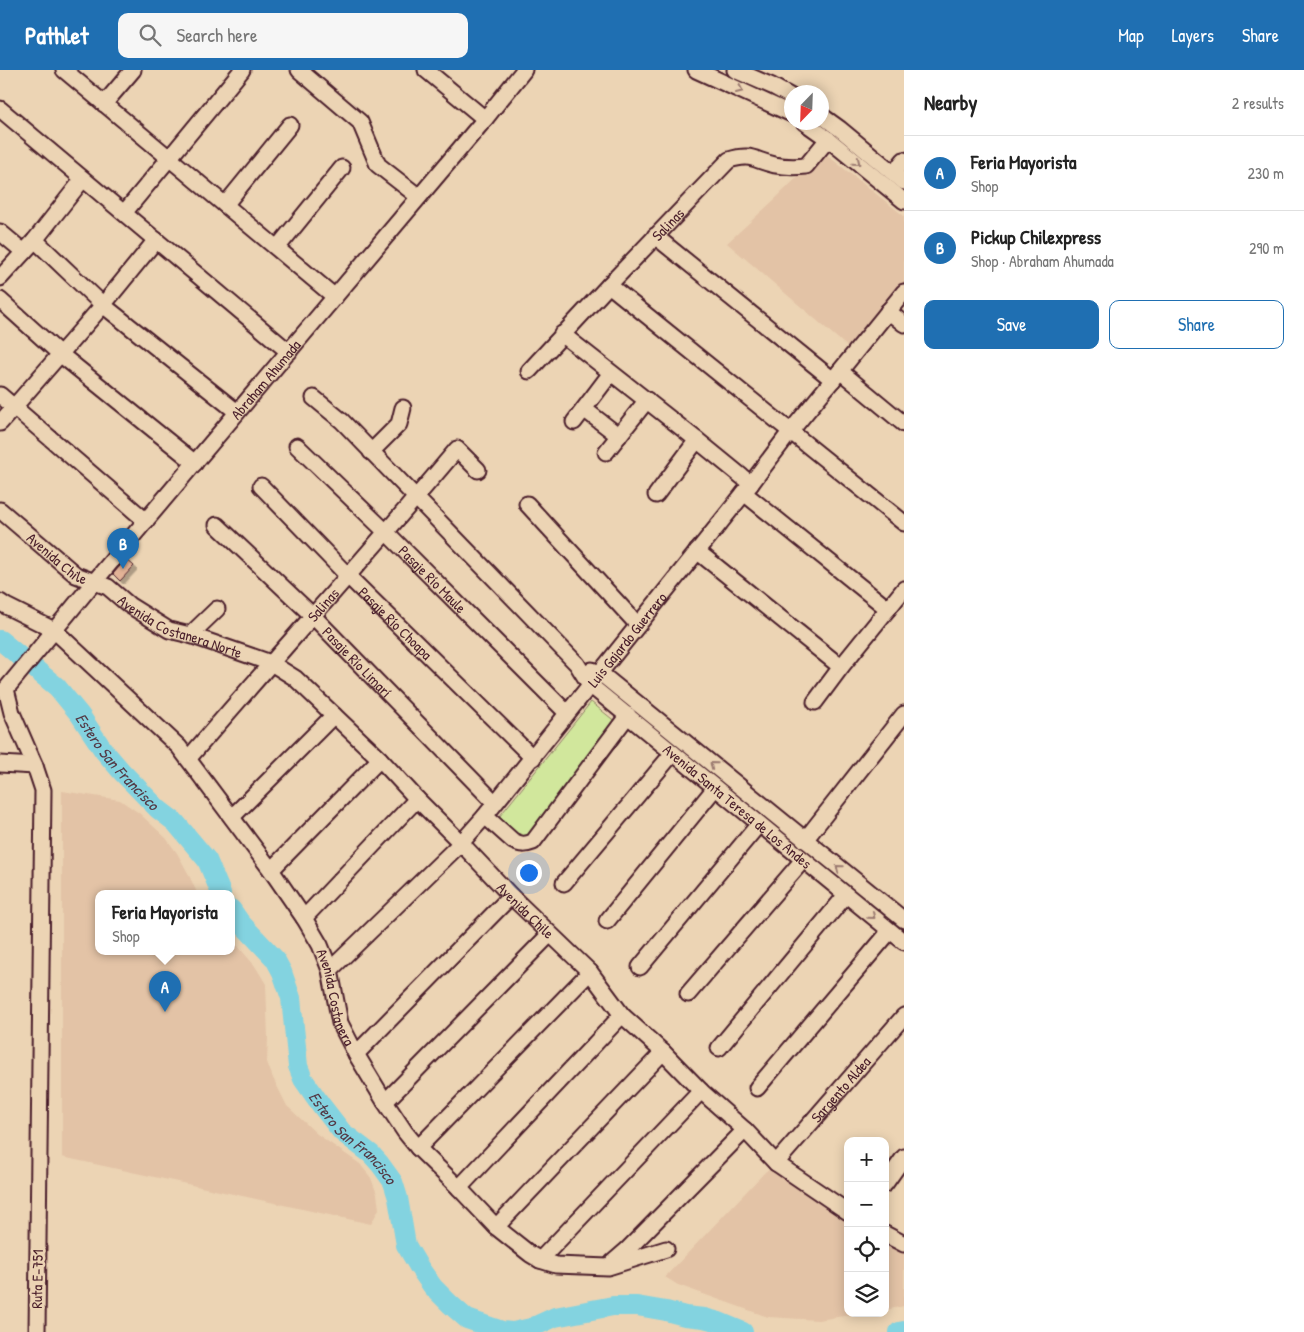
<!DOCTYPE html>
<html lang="en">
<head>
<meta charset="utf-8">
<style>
  body { margin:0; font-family:"Patrick Hand",sans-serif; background:#f6f6f6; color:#222 }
  .controls { position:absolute; right:15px; bottom:15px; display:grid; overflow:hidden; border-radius:10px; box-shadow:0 2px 12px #0003 }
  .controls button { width:45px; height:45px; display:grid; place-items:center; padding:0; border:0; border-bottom:1px solid #e0e0e0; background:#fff; color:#222; font:25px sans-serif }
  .compass { position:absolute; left:784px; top:15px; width:45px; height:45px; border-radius:50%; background:#fff; box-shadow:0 2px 12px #0003; rotate:203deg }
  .you { position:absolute; left:528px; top:802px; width:18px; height:18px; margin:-12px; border:4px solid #fff; border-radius:50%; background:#1a73e8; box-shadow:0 0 0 8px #1a73e833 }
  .badge { display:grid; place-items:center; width:32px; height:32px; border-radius:50%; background:#1f6fb2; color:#fff; font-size:16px; font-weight:700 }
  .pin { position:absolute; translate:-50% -41px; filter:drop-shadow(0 1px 2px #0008) }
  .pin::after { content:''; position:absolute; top:26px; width:18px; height:15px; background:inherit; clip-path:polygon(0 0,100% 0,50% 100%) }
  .popup { position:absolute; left:95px; top:820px; width:140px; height:65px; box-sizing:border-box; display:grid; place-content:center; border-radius:10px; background:#fff; filter:drop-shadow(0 1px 4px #0005); font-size:16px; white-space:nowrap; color:#767676 }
  .popup b { font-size:19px; color:#222 }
  .popup::after { content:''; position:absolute; left:50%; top:100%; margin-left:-10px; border:10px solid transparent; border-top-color:#fff }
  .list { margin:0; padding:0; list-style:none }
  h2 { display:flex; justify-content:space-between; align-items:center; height:65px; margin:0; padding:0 20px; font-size:21px }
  h2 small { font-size:16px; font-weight:400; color:#767676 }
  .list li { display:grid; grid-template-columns:32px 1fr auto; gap:15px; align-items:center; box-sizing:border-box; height:75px; padding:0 20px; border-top:1px solid #e0e0e0 }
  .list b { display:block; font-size:19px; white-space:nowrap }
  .list p { margin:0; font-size:16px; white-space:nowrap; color:#767676 }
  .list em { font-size:16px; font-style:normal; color:#767676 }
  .actions { display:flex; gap:10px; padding:15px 20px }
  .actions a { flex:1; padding:11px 0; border:1px solid #1f6fb2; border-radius:10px; text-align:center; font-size:18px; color:#1f6fb2 }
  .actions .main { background:#1f6fb2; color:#fff }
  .icon { flex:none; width:28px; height:28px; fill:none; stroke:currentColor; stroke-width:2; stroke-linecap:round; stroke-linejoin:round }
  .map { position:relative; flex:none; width:904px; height:1262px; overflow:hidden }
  header { display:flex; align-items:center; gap:30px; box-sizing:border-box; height:70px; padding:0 25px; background:#1f6fb2; color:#fff }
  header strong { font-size:24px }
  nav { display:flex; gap:28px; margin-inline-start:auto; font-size:18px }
  .search { width:350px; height:45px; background:#f6f6f6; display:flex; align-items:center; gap:12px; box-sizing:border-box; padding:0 18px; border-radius:10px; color:#767676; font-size:19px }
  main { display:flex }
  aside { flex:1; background:#fff }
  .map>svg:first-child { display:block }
</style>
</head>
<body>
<header>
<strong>Pathlet</strong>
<div class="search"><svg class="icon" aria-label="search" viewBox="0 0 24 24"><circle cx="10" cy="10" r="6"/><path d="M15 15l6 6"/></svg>Search here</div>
<nav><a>Map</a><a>Layers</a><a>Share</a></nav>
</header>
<main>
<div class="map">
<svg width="904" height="1262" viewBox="0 0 904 1262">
  <defs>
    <filter id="shadow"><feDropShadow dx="3.5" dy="3.5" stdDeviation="0" flood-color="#0004"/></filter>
  </defs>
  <rect width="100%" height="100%" fill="#ecd4b4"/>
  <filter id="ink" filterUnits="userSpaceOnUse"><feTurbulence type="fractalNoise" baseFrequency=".02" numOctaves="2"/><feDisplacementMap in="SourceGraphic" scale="10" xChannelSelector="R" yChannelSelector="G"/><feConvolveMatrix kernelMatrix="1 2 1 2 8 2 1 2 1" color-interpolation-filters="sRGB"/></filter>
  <g filter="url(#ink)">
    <path fill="#e3c3a6" d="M823 82 904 146V214L850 279 727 173 774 130Z
      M62 721 120 730 139 743 166 768 177 783 188 803 197 823H99V881H231V868L255 896 266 914 268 968 267 992 273 1008 287 1036 317 1064 360 1094 371 1108 377 1124 379 1139 371 1154 62 1087Z
      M780 1099 848 1145V1243H863L818 1250 768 1247 678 1215 665 1207 766 1101Z
      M885 1167 904 1177V1236L885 1240Z"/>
    <path fill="#d1e79c" stroke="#8e8364" d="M591 632 617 653 529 772 519 771 495 752Z"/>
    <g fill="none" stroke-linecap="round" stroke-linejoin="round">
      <g stroke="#83d3e0" stroke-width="20">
        <path id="s1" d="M0 570 57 617 80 645 104 681 122 702 158 739 175 752 207 790 221 823"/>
        <path id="s2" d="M231 839 240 852 275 889 282 902 291 928 298 996 303 1009 321 1035 342 1062 371 1084 380 1094 393 1112 398 1128 406 1175 419 1197 433 1217 450 1234 467 1249 502 1261 512 1262"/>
        <path d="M513 1262 531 1258 555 1247 613 1236H637L666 1241 685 1246 704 1248 719 1252 743 1262"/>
        <path d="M899 1262 904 1261"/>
      </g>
    </g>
    <path fill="#e3b397" stroke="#4a1f2b" filter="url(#shadow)" d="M126 489 134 496 120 511 113 504Z"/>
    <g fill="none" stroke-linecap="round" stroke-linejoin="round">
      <defs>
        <g id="minor">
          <path d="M64 0 335 227"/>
          <path d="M299 0 360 52 378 95 419 127"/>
          <path d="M426 0 485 49"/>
          <path d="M696 0 792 44"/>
          <path d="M735 0 772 16 792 27"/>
          <path d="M104 34 133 0"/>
          <path d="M0 39 289 282"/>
          <path d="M822 46 840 59 904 112"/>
          <path d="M804 52 828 69 904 131"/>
          <path d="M900 95 904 90"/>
          <path d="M225 135 290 55"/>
          <path d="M124 143 242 0"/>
          <path d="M0 162 24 182"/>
          <path d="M655 166 833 310"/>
          <path d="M35 170 103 235 237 342"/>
          <path d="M277 178 342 98"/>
          <path d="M0 208 35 170 83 109"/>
          <path d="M609 215 904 453"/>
          <path d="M0 230 60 284 195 393"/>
          <path d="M888 241 904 254"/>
          <path d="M562 264 697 370 751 414"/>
          <path id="s3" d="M529 301 609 215 729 90C752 83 753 90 775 95 785 97 796 97 806 96L828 69"/>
          <path d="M840 301 904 354"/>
          <path d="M0 325 146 451"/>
          <path id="s4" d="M314 328 342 351 577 594 590 615 904 872"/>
          <path d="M584 339 619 366"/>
          <path d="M574 352 611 303"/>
          <path d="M0 353 103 235 156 170"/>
          <path id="s5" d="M297 376 386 462 567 643"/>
          <path d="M371 382 399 354 403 338"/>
          <path d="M606 382 647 330"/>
          <path id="s6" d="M261 416 348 506 533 688"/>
          <path d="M744 423 888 539"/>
          <path d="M656 425 697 370"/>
          <path d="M527 434 638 555"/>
          <path id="s7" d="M0 440 76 505 108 517 129 535 169 560 190 565 271 593 295 608 380 689 417 729 461 773 511 826 590 902 622 945 663 982 701 1021 745 1060 776 1093 848 1142"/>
          <path id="s8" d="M217 455 313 546 495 733"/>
          <path d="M697 481 841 597"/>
          <path id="s9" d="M0 532 6 536 54 560 179 677 271 800 304 848 320 875 330 900 340 953 356 984 385 1032 405 1062 418 1078 459 1118 496 1157 530 1184 540 1190 556 1195 608 1197 666 1179"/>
          <path d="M190 565 217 539"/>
          <path d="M592 600 600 603 904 850"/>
          <path id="s10" d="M6 619 94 512 485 49 524 0"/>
          <path d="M6 619 12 643 35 696 43 720 37 1262"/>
          <path d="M815 632 841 597 904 519"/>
          <path id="s11" d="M188 689C277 585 369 484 457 379L478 400"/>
          <path d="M0 694 35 696"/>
          <path d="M485 746 513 771C521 775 525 775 533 772L628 645"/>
          <path d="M232 747 334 645"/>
          <path d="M805 770 904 644"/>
          <path d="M271 800 380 689"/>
          <path d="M564 813 673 683"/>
          <path d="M304 848 417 729"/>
          <path d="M607 851 715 718"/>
          <path d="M640 897 759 754"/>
          <path id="s12" d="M330 900 461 773 485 746 744 423 790 362 840 301 904 222"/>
          <path d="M688 924 803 790"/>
          <path d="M719 978 846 825"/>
          <path d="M356 984 511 826"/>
          <path d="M757 1018 890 861"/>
          <path d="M385 1032 550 864"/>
          <path d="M418 1078 590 902"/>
          <path id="s13" d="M776 1093 904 946"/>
          <path d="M885 1114 904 1087"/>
          <path d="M459 1118 622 945"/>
          <path d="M496 1157 663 982"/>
          <path d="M885 1164 904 1174"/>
          <path d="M540 1190 701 1021"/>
          <path d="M612 1193 627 1180 745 1060"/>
        </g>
      </defs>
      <use href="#minor" stroke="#4a1f2b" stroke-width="19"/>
      <use href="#minor" stroke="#ecd4b4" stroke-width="15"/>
    </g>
    <defs><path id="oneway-chevron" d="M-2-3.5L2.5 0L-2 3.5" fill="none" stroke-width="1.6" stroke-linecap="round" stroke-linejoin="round" transform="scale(1.25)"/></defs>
    <g stroke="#9b7a70">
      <use href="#oneway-chevron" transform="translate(740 20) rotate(24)"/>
      <use href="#oneway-chevron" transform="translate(857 92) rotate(39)"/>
      <use href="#oneway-chevron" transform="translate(713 695) rotate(-141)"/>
      <use href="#oneway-chevron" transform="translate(839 798) rotate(-141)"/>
      <use href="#oneway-chevron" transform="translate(872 846) rotate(39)"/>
    </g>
  </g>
  <g text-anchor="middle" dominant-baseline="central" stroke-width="5" stroke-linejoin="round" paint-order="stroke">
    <g font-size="15" fill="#4a1f2b" stroke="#ecd4b4">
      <text stroke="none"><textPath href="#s3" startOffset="202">Salinas</textPath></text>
      <text stroke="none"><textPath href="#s10" startOffset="404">Abraham Ahumada</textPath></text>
      <text stroke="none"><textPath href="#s7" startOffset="75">Avenida Chile</textPath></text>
      <text stroke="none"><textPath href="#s5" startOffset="190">Pasaje Río Maule</textPath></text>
      <text stroke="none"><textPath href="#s11" startOffset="205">Salinas</textPath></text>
      <text stroke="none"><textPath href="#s6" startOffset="192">Pasaje Río Choapa</textPath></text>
      <text stroke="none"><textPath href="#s7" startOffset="218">Avenida Costanera Norte</textPath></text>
      <text stroke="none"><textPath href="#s12" startOffset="445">Luis Gajardo Guerrero</textPath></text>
      <text stroke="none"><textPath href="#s8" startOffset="196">Pasaje Río Limarí</textPath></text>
      <text stroke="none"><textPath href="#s4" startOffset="590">Avenida Santa Teresa de Los Andes</textPath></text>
      <text stroke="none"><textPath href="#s7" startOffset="672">Avenida Chile</textPath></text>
      <text stroke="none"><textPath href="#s9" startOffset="530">Avenida Costanera</textPath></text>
      <text stroke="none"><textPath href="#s13" startOffset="98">Sargento Aldea</textPath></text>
      <text transform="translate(37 1209) rotate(-89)">Ruta E-751</text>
    </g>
    <g font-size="16" font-style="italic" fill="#533a46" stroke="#ecd4b4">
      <text stroke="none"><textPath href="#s1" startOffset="170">Estero San Francisco</textPath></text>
      <text stroke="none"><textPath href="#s2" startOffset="269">Estero San Francisco</textPath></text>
    </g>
  </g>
</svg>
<div class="controls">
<button>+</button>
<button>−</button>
<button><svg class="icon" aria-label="locate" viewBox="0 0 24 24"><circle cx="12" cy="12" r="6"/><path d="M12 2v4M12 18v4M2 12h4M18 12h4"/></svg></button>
<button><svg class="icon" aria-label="layers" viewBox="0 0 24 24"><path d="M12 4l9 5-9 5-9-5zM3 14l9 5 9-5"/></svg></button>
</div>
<svg class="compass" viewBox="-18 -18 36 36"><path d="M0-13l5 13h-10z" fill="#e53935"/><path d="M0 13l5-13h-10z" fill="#767676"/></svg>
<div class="you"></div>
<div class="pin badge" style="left:165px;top:942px">A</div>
<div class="popup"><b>Feria Mayorista</b>Shop</div>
<div class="pin badge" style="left:123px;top:499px">B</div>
</div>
<aside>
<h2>Nearby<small>2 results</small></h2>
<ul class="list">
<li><span class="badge">A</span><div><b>Feria Mayorista</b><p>Shop</p></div><em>230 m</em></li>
<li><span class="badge">B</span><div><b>Pickup Chilexpress</b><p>Shop · Abraham Ahumada</p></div><em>290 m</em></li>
</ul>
<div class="actions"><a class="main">Save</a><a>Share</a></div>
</aside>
</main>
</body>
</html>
